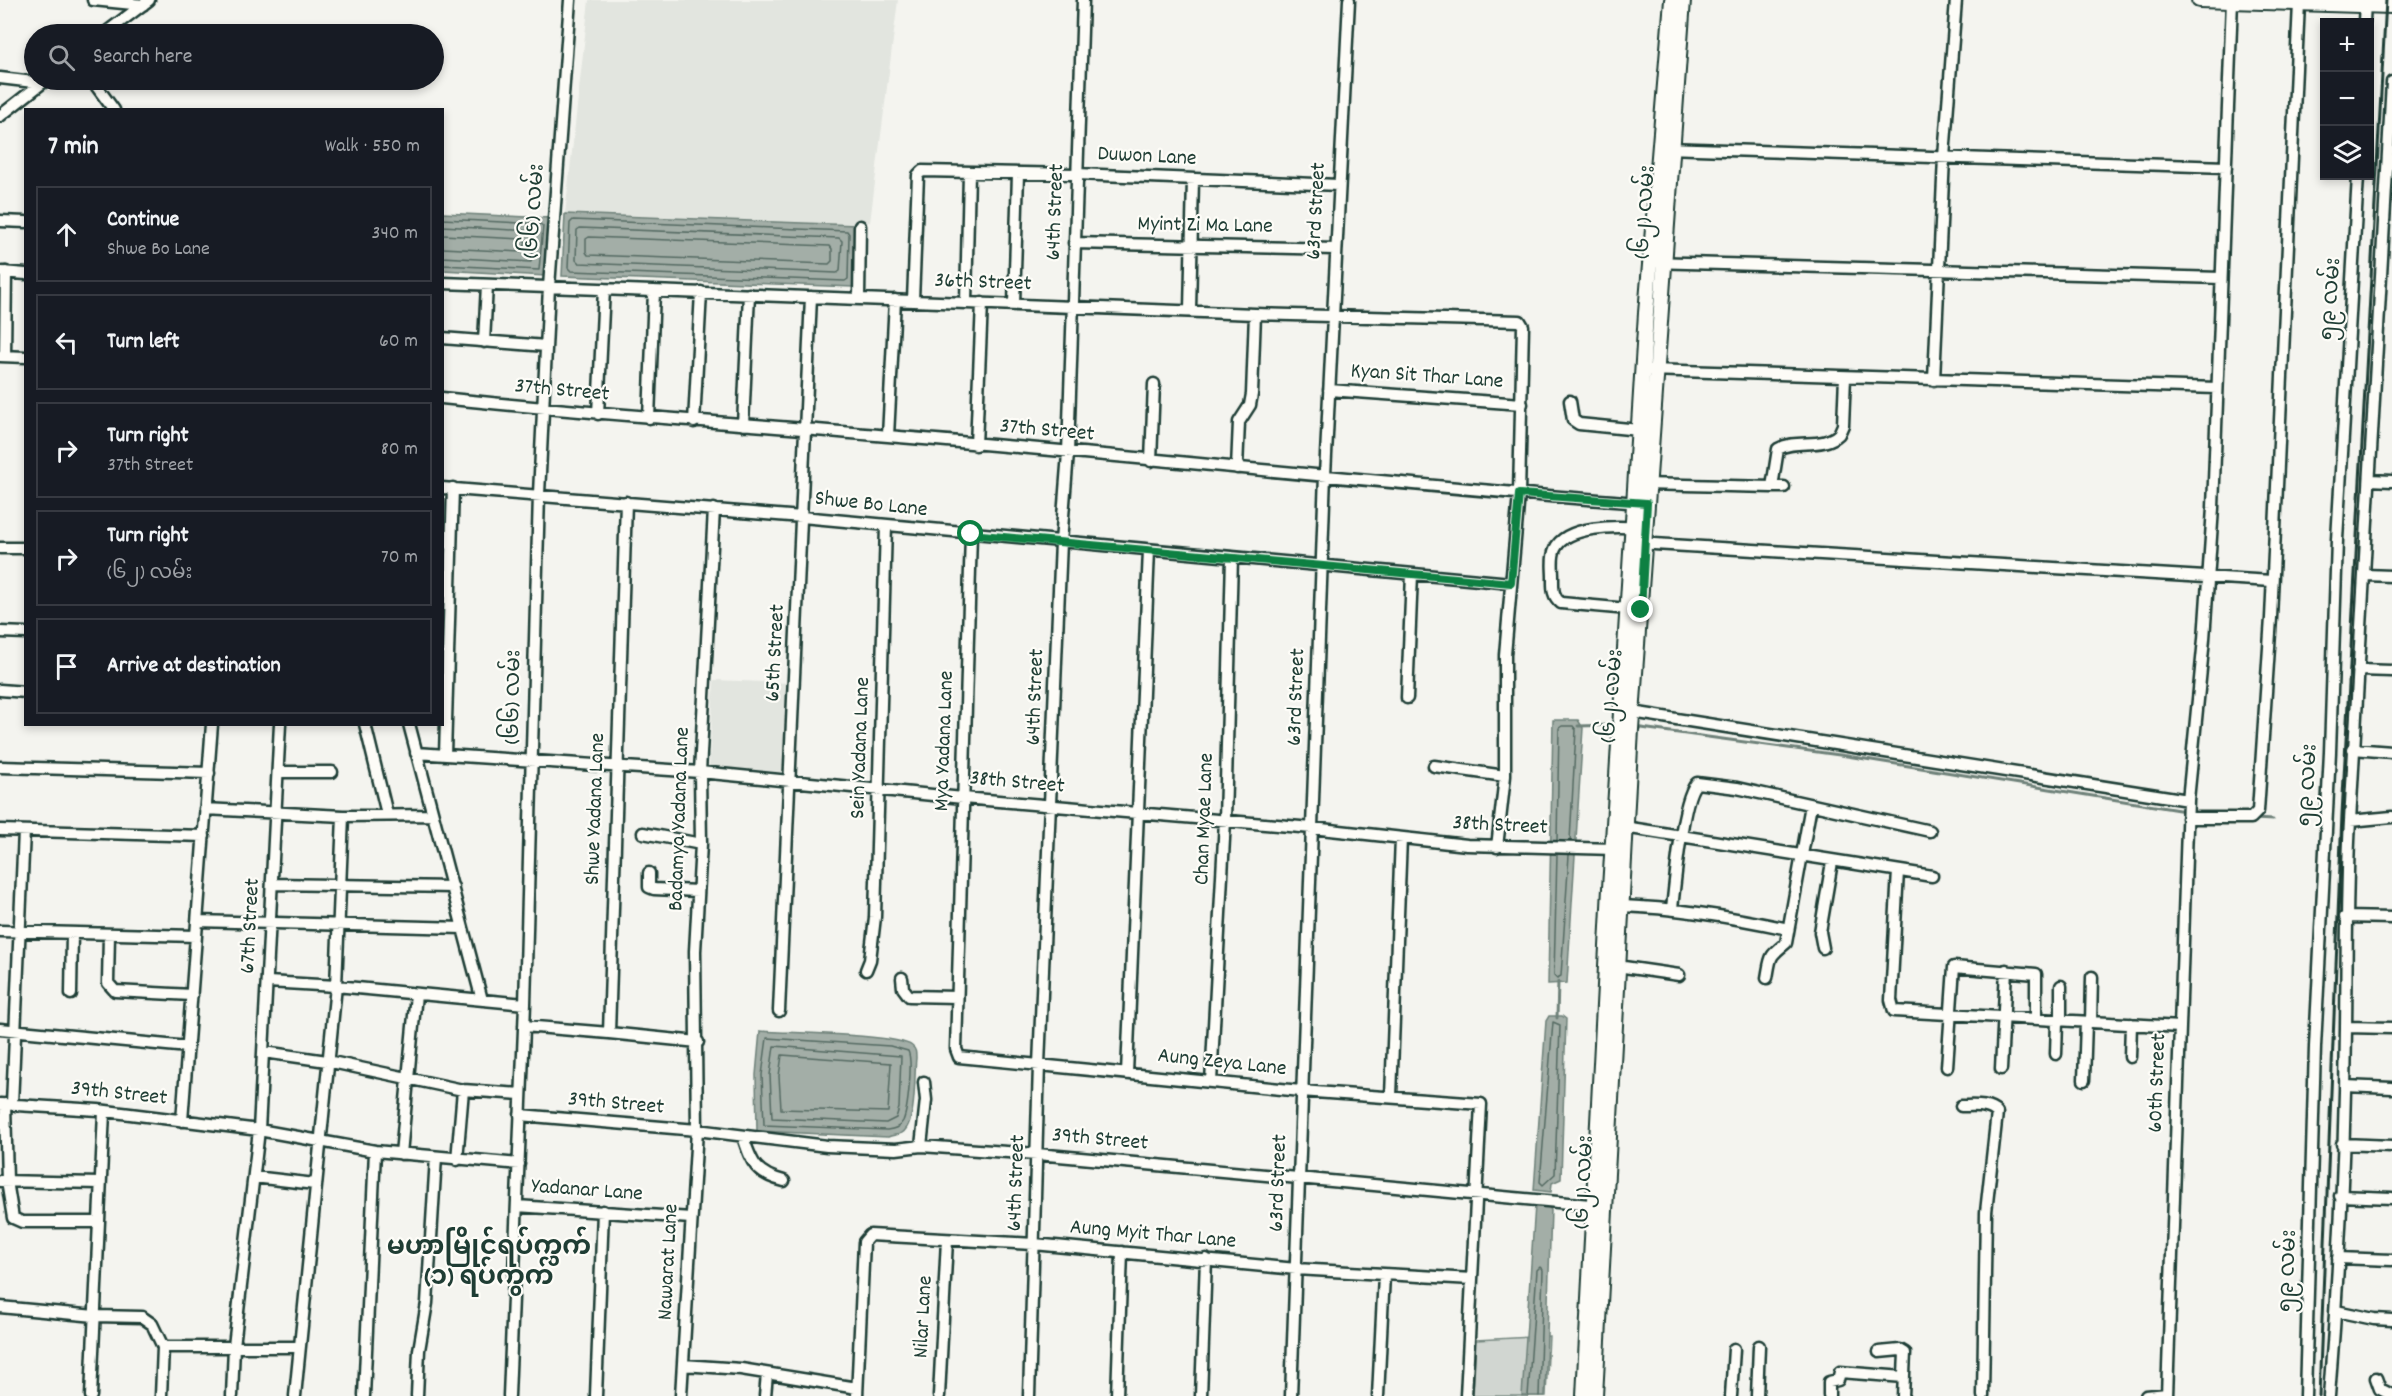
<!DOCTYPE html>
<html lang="en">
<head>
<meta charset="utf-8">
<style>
  body { margin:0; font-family:Dekko,"Noto Sans Myanmar",sans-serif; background:#242831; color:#f1f3f6 }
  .controls { position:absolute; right:18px; top:18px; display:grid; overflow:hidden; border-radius:0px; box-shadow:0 3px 9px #0003 }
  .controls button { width:54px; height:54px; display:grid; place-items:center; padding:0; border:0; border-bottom:2px solid #363941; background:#171b24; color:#f1f3f6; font:30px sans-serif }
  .stop { position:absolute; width:18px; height:18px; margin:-14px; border:4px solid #0b8043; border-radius:50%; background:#fff }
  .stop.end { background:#0b8043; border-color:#fff; box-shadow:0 2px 6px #0008 }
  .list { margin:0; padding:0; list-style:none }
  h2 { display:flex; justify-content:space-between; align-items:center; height:78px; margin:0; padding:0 24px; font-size:26px }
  h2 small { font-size:20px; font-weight:400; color:#9ea1a6 }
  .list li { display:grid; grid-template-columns:39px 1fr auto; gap:18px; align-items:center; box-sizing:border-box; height:96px; margin:0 12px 12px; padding:0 12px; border:2px solid #363941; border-radius:0px }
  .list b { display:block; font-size:22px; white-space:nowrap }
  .list p { margin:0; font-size:20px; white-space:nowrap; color:#9ea1a6 }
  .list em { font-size:20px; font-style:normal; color:#9ea1a6 }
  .icon { flex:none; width:33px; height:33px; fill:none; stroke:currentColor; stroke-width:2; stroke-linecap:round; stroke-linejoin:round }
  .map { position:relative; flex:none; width:2392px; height:1396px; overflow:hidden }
  .search { position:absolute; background:#171b24; box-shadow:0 3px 9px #0003; left:24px; top:24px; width:420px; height:66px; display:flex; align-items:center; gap:15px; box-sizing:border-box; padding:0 21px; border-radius:33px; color:#9ea1a6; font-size:22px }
  .panel { position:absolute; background:#171b24; box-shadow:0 3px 9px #0003; left:24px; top:108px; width:420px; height:618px; border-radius:0px }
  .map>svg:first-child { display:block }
</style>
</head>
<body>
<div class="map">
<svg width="2392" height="1396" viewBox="0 0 2392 1396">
  <rect width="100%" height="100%" fill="#f4f4ef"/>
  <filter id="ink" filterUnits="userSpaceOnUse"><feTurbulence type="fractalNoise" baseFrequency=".0167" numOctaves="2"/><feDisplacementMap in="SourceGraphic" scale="12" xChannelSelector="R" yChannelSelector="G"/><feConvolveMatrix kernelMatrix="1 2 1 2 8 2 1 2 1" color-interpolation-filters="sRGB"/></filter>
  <g filter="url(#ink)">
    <path fill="#e2e5df" d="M589 0H898L870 222 856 225 565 214Z
      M714 680 792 683 787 773 709 766Z"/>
    <path fill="#d1d6d1" stroke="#788a82" stroke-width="1.5" d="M1549 1336 1546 1396H1473L1476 1340Z"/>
    <path fill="#a3aea7" stroke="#6e8179" stroke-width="1.5" d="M442 213 550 218 546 276 443 270Z
      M565 214 856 225 853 287 562 276Z
      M1553 720H1578L1583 728 1567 983 1548 984Z
      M1549 1016H1562L1566 1019 1561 1179 1552 1183 1551 1192 1534 1190 1546 1021Z
      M760 1031C785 1033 897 1034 912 1046 916 1049 916 1053 916 1058 914 1075 917 1123 902 1133 899 1135 892 1135 888 1137L757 1131 756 1075Z
      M1535 1205 1548 1206 1551 1210 1545 1396H1522Z"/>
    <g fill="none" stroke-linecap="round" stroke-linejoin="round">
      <path stroke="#546a62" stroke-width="1.5" d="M442 219 540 224 543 226 539 270 442 265
        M573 220 847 231 849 234 848 279 845 281 571 271 568 268 570 223Z
        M442 226 532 231 535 234 531 262 442 257
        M580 228 839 238 842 241 840 271 837 273 579 263 576 260 577 230Z
        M442 235 523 239 526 242 522 252 442 248
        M589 237 830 246 832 249V261L829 264 588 255 586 252V239Z
        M1557 841 1559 728 1562 726H1573L1576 730 1570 841
        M1557 854 1554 975 1557 978 1561 976 1569 855
        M1553 1022 1560 1025 1555 1174 1543 1185 1540 1182Z
        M767 1038 890 1046 908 1051C913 1061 908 1110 903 1121 899 1128 894 1129 887 1130L764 1125 762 1075Z
        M774 1046 901 1056 899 1108 896 1118 886 1123 772 1118 770 1075Z
        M782 1055 891 1063 888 1112 781 1109 779 1076Z
        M1528 1396 1537 1270 1540 1267 1543 1270 1539 1396"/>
      <path stroke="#6e8179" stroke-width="3" d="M1578 726 1616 725
        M1634 727 1847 756 2185 811
        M2254 819 2273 820
        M1557 1018 1558 982"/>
      <defs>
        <path id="minor" d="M93 0 143 5
          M2364 22 2365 0
          M104 34 149 0
          M0 78 42 83
          M92 80 114 110
          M0 116 46 80
          M1666 148 2226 167
          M0 221 26 222
          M1074 243 1335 249
          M1650 262 2221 278
          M2 272 26 274
          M442 283 1255 314 1520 321 1523 326 1519 494 1505 655V776L1497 847
          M859 298 860 226
          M913 300 918 175 922 171 1077 174 1338 185
          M966 302 969 173
          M1014 304 1018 174
          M1190 310 1193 179
          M442 338 546 346
          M484 342 487 285
          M0 356 26 357
          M5 356 6 272
          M1649 370 2217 388
          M1934 380 1944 157 1956 0
          M1329 390 1522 404
          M442 398C591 414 740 423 888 436 1139 456 1390 485 1641 503
          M1570 401 1573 420 1579 424 1639 430
          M598 414 604 289
          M649 418 654 291
          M694 422 701 292
          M743 425 749 294
          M888 436 895 300
          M976 445 982 303
          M1151 461 1154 384
          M1237 468 1239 422 1250 405 1252 394 1255 314
          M2370 480 2392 481
          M1642 484 1772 487 1778 449C1797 438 1822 450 1839 434L1843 425 1845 377
          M1772 487H1784
          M442 488 802 517 1511 583
          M971 534 956 1049 959 1057 1301 1091 1481 1104 1466 1396
          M1637 543 2272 581
          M0 548H26
          M2365 575 2392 576
          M1628 609 1561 603C1552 596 1553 588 1553 577 1553 568 1551 557 1555 549 1566 525 1618 526 1639 528
          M0 632 26 633
          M2358 670 2392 671
          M0 690 26 692
          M1407 698 1412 574
          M1632 712 2188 800
          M365 724 387 814
          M409 724 482 1000
          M2353 749 2392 752
          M416 753 700 772 963 798 1312 828 1467 845 1614 849
          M445 755 453 488
          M1434 766 1505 776
          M0 767 209 773
          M278 772H332
          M205 809 343 816 433 815
          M2187 818H2251L2258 811 2271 618 2299 3
          M2350 821 2392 817
          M1618 826 1932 876
          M0 830 204 836
          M643 833 701 844
          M1898 871 1891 1000 1894 1011 2180 1027
          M649 873V887L654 889 698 891
          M273 884 453 887
          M1622 906C1678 908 1732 917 1788 929
          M1672 908C1675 885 1682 795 1697 783L1737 788 1930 831
          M2345 917 2392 918
          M197 921 463 928
          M0 931 196 936
          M109 934 108 983 115 991 192 995
          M1823 948 1820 932 1832 862
          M1617 966 1679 975
          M866 970 870 960 875 917 886 526
          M902 978 903 988 909 996 957 997
          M1767 978C1771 955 1769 957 1786 943L1811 805
          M268 982 336 986 525 1004
          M2061 986V1021
          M71 994 72 933
          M779 1011 811 297
          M2091 1022 2092 977
          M524 1026 609 1033 626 502
          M2346 1027 2392 1028
          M0 1029 188 1047
          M609 1033 698 1042
          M264 1052 327 1061 463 1090 521 1094
          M2056 1054 2057 1021
          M2130 1057 2131 1024
          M1947 1067 1954 967 2036 974V1019
          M2001 1069 2006 970
          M1127 1073 1149 550
          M2084 1080 2086 1022
          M1211 1082 1225 820 1232 557
          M2345 1086 2392 1088
          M1391 1096 1401 838
          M0 1104 98 1110 259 1130 375 1151 519 1164
          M5 1104 7 1181 13 1218 22 1222H99
          M12 1104 24 831
          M1961 1106C1974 1106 1989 1104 1997 1113L1986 1212 1983 1396
          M520 1115 697 1130 827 1146 896 1149 921 1146 1037 1154 1601 1206
          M182 1121 212 724
          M743 1137C752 1164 756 1174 784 1181
          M2342 1144 2392 1146
          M921 1146 926 1100 924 1082
          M401 1154 416 994
          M457 1160 463 1090
          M254 1177 315 1184
          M0 1181 100 1183
          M2340 1196 2392 1198
          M517 1206 691 1218
          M2338 1258 2392 1260
          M0 1307 95 1316 142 1317 152 1324 163 1347
          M2336 1311 2374 1319 2392 1320
          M1879 1352 1900 1350 1905 1353 1903 1396
          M683 1365 741 1369 857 1388
          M2376 1378 2380 1389 2392 1395
          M91 1396 104 1112
          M161 1396 163 1347H298
          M232 1396 234 1346 259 1130 280 724
          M295 1396 336 986 343 816
          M364 1396 375 1151
          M417 1396 419 1350 427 1303 436 1157
          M509 1396 525 1004 539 494 549 287 570 0
          M596 1396 603 1211
          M681 1396 697 1130 695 951 701 844 700 772 714 509
          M765 1396 767 1374
          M857 1396 864 1242 870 1235 1034 1244 1296 1269 1472 1279
          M939 1396 947 1240
          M1029 1396 1039 1065 1061 542 1068 453 1083 0
          M1117 1396 1122 1252
          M1201 1396 1206 1259
          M1291 1396 1325 475 1349 0
          M1378 1396 1384 1275
          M1731 1396 1734 1349
          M1757 1396 1759 1346
          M1829 1396V1382L1838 1380 1840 1372 1904 1377
          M2146 1396 2167 1394
          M2167 1396 2188 800 2204 639 2213 508 2232 0
          M2305 1396 2315 1047 2330 752 2337 540 2358 176
          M2329 1396C2339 1273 2345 1150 2346 1027 2347 958 2346 890 2350 821L2392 82"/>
        <path id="major" d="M2199 0 2392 6
          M1584 1396 1610 888 1646 313 1672 0
          M1595 1396 1631 729 1683 0"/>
      </defs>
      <use href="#minor" stroke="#1f3d34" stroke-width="15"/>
      <use href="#major" stroke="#1f3d34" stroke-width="18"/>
      <use href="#minor" stroke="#fdfcf7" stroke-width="10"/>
      <use href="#major" stroke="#fdfcf7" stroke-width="14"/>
      <path stroke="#1f3d34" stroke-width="3" d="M2319 1396 2342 814 2386 0"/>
    </g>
  </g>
  <g fill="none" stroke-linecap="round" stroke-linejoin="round" filter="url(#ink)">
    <path stroke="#0b8043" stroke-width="8" d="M971 534 1511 583 1519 494 1647 503 1641 610"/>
  </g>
  <g text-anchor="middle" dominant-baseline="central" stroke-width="4.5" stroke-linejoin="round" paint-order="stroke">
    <g font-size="22" fill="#1f3d34" stroke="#fdfcf7">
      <text transform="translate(1147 157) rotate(3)">Duwon Lane</text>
      <text transform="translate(535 211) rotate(-86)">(၆၆) လမ်း</text>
      <text transform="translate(1317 211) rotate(-87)">63rd Street</text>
      <text transform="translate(1056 212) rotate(-88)">64th Street</text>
      <text transform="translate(1646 212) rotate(-86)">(၆၂) လမ်း</text>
      <text transform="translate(1205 226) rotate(1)">Myint Zi Ma Lane</text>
      <text transform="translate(983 283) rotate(2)">36th Street</text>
      <text transform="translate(2332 299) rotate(-86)">၅၉ လမ်း</text>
      <text transform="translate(1427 377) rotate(4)">Kyan Sit Thar Lane</text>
      <text transform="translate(562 391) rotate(5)">37th Street</text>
      <text transform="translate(1047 431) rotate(5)">37th Street</text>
      <text transform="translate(871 505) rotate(6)">Shwe Bo Lane</text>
      <text transform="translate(776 653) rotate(-87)">65th Street</text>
      <text transform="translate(1613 696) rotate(-85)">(၆၂) လမ်း</text>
      <text transform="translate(514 697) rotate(-89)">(၆၆) လမ်း</text>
      <text transform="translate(1036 697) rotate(-88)">64th Street</text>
      <text transform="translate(1297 697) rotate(-88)">63rd Street</text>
      <text transform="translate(945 741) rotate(-88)">Mya Yadana Lane</text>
      <text transform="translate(861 748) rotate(-88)">Sein Yadana Lane</text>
      <text transform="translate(1017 783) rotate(5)">38th Street</text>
      <text transform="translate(2309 785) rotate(-87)">၅၉ လမ်း</text>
      <text transform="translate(596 809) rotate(-88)">Shwe Yadana Lane</text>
      <text transform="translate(680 819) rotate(-88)">Badamya Yadana Lane</text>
      <text transform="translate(1205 819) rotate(-88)">Chan Myae Lane</text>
      <text transform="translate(1500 826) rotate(3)">38th Street</text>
      <text transform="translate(251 926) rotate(-87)">67th Street</text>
      <text transform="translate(1222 1063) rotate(6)">Aung Zeya Lane</text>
      <text transform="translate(2158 1083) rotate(-88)">60th Street</text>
      <text transform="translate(119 1094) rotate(6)">39th Street</text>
      <text transform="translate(616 1104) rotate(5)">39th Street</text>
      <text transform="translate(1100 1140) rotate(5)">39th Street</text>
      <text transform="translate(1585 1182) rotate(-87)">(၆၂) လမ်း</text>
      <text transform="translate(1017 1183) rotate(-88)">64th Street</text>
      <text transform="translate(1279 1183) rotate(-88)">63rd Street</text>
      <text transform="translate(587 1191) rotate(4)">Yadanar Lane</text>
      <text transform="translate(1153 1235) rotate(5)">Aung Myit Thar Lane</text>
      <text transform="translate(669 1262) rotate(-87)">Nawarat Lane</text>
      <text transform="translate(2289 1271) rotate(-88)">၅၉ လမ်း</text>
      <text transform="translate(924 1317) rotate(-87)">Nilar Lane</text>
    </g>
    <g font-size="26" font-weight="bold" fill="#1f3d34" stroke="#fdfcf7">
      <text x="489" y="1248">မဟာမြိုင်ရပ်ကွက်<tspan x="489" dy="30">(၁) ရပ်ကွက်</tspan></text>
    </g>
  </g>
</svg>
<div class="controls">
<button>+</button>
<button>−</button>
<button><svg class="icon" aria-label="layers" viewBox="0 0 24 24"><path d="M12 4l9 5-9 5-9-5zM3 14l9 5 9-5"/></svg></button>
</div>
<div class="stop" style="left:971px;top:534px"></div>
<div class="stop end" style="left:1641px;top:610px"></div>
<div class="search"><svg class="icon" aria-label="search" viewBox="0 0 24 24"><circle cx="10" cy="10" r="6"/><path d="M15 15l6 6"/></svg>Search here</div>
<section class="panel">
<h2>7 min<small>Walk · 550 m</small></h2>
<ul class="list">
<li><svg class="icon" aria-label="ahead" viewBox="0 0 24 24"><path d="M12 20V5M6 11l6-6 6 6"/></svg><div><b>Continue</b><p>Shwe Bo Lane</p></div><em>340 m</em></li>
<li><svg class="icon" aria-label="left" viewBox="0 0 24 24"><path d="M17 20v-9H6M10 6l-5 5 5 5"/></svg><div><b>Turn left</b></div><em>60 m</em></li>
<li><svg class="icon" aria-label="right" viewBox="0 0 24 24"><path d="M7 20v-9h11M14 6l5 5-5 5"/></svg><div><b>Turn right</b><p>37th Street</p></div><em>80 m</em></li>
<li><svg class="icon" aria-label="right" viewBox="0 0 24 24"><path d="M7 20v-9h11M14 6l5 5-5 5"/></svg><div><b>Turn right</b><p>(၆၂) လမ်း</p></div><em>70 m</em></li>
<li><svg class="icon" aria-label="arrive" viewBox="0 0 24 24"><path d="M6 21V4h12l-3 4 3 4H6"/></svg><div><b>Arrive at destination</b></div></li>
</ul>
</section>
</div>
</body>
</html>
